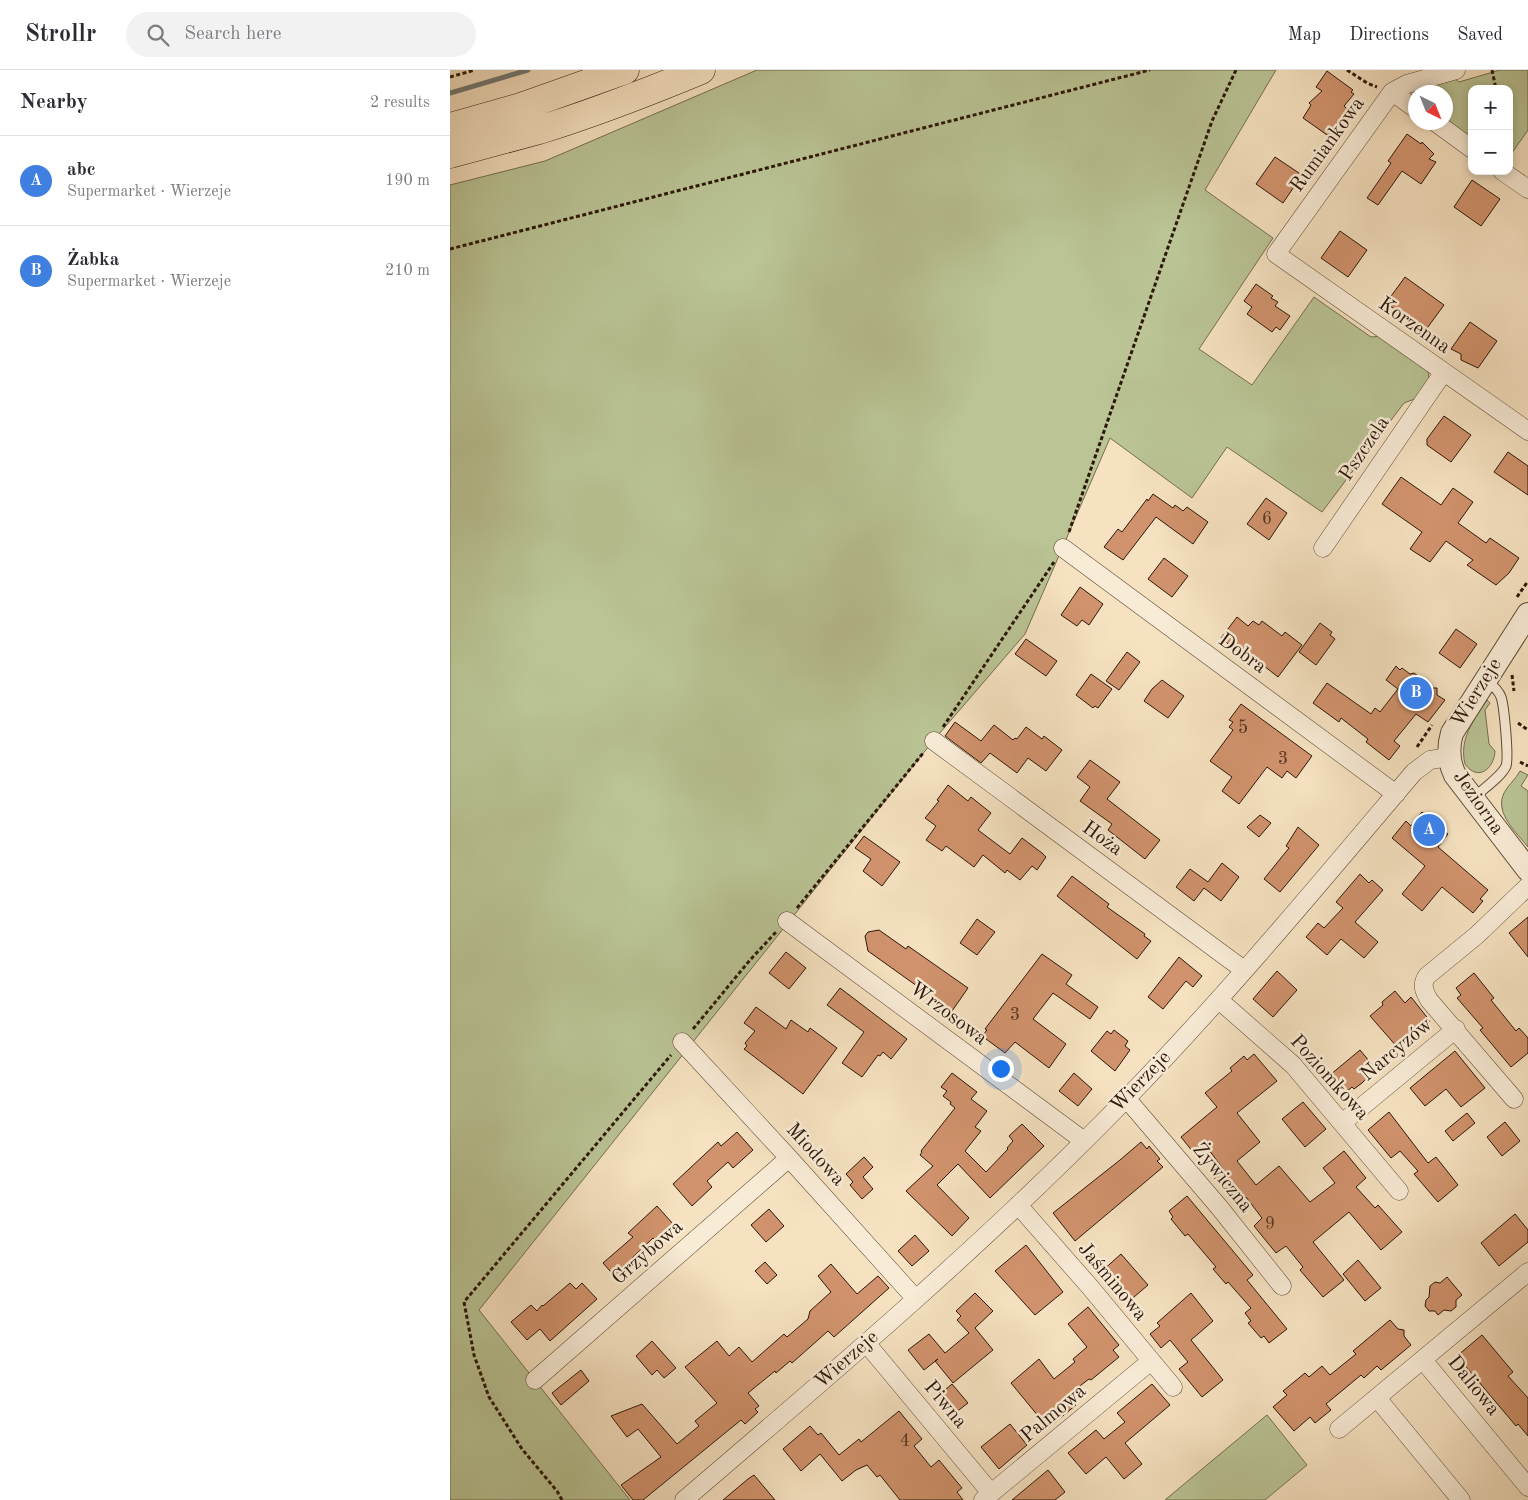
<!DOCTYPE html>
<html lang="en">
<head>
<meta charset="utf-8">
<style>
  body { margin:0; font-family:"Old Standard TT",serif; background:#f2f2f3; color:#2b2b33 }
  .controls { position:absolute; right:15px; top:15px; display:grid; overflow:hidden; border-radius:10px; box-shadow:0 2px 8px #0003 }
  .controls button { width:45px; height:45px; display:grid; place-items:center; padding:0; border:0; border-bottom:1px solid #e1e1e2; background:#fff; color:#2b2b33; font:25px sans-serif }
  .compass { position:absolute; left:958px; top:15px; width:45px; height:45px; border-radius:50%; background:#fff; box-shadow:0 2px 8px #0003; rotate:137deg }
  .you { position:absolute; left:550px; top:998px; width:18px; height:18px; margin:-12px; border:4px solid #fff; border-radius:50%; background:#1a73e8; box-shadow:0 0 0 8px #1a73e833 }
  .badge { display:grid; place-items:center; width:32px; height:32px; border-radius:50%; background:#8f2418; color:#fff; font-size:16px; font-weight:700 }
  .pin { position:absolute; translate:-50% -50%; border:2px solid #fff; box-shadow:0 1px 5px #0006 }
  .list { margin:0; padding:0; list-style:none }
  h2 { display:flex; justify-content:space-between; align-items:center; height:65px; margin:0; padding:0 20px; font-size:21px }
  h2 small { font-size:16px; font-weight:400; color:#7c7c81 }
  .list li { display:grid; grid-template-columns:32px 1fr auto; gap:15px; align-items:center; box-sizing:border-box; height:90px; padding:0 20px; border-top:1px solid #e1e1e2 }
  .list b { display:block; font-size:19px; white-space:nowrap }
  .list p { margin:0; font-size:16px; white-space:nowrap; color:#7c7c81 }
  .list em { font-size:16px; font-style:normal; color:#7c7c81 }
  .icon { flex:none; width:28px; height:28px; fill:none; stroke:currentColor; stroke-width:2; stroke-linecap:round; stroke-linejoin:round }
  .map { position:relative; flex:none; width:1078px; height:1430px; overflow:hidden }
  header { display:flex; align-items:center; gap:30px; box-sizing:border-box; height:70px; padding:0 25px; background:#fff; border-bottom:1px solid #e1e1e2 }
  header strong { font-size:24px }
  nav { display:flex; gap:28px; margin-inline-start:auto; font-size:18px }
  .search { width:350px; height:45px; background:#f2f2f3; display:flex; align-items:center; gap:12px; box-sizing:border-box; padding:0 18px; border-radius:28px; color:#7c7c81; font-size:19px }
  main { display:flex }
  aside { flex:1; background:#fff }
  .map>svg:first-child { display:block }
</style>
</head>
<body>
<header>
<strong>Strollr</strong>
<div class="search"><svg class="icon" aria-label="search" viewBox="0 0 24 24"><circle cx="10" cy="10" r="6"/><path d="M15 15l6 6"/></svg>Search here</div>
<nav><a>Map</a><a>Directions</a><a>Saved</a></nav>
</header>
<main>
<aside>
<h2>Nearby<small>2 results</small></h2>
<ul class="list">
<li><span class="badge" style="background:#3f7fe0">A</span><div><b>abc</b><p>Supermarket · Wierzeje</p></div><em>190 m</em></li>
<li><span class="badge" style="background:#3f7fe0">B</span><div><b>Żabka</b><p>Supermarket · Wierzeje</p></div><em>210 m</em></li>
</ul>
</aside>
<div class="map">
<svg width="1078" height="1430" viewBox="0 0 1078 1430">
  <rect width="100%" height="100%" fill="#f6e2c1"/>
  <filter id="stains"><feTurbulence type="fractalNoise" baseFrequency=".004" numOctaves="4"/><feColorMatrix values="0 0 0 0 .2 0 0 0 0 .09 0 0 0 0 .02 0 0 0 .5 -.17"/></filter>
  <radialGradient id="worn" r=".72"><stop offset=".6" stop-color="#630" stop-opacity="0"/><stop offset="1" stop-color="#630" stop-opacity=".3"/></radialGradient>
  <path fill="#bac495" stroke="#746e4e" d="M307 0H826L755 120 823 168 749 279 802 315 864 227 921 267 933 266 978 300 979 309 967 328 954 333 872 442 777 377 742 428 660 368 575 564 483 671 29 1240 180 1430H0V115L95 91Z
    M1050 0H1078V60L1059 87V19H1022V71L996 52V22H966L965 31 963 27 964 19 1002 6 1009 12Z
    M1037 630 1040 633 1035 640 1039 674 1045 681C1044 699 1028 712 1015 694 1009 669 1023 651 1037 630Z
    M1070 701 1078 705 1071 716 1078 721V777C1067 763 1044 743 1054 723 1058 715 1066 709 1070 701Z
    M817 1345 857 1395 815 1430H715Z"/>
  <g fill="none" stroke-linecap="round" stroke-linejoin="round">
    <path stroke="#727a74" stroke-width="5" d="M0 23 78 0"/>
  </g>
  <path fill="#d1936d" stroke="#2d1708" d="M877 1 903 20 901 22 904 24 894 36 898 40 890 54 888 52 880 67 853 48 861 35 859 33 872 21 866 17Z
    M957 64 971 74 972 72 984 84 979 89 986 92 971 114 952 101 928 135 917 128 941 93 938 91Z
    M825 87 852 105 833 133 806 114Z
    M1022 110 1050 129 1031 156 1004 137Z
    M890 161 917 180 898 207 871 188Z
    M955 207 994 235 975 261 936 233Z
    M806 214 823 226 821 228 828 232 825 236 840 246 830 260 826 257 822 262 797 244 802 237 794 231Z
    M1020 252 1047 271 1028 298 1011 290V284L1001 279Z
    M994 346 1021 365 1001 392 977 375V369Z
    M1058 382 1078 396V425L1044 402Z
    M951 407 991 435 1003 418 1023 432 1008 453 1036 473 1040 468 1069 488 1059 503 1046 515 1017 495 1023 490 996 471 980 492 960 479 972 462 932 434Z
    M703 424 723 438 725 435 733 441 737 437 758 452 743 474 706 447 673 490 654 477 668 459 672 462 697 429 698 431Z
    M816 428 837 443 819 470 797 454Z
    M714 488 738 506 722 527 698 509Z
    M630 517 653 534 639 555 632 550 627 556 611 545Z
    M787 547 798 556 803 551 809 555 812 551 832 566 835 562 852 575 828 607 785 573 782 577 771 568Z
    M870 553 882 562 880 565 885 569 866 595 849 582Z
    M1006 559 1027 574 1010 598 989 583Z
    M576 569 607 591 596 606 565 584Z
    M677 582 690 592 669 620 656 611Z
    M946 596 950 600 952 598 960 604 964 603 972 609 974 618H987V625L995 630 978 652 966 644 944 671 950 676 939 690 916 672 918 669 891 648 889 652 863 633 877 613 921 644 925 638 930 642 948 619 936 610Z
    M641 604 662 619 648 638 645 636 643 638 626 625Z
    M712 610 734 626 718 648 694 631 702 619Z
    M791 634 862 686 846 708 837 701 832 708 817 697 789 734 772 721 782 707 760 691 783 660 779 657 783 652 779 650Z
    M505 652 531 671 544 655 563 670 565 668 567 669 576 657 592 669 594 666 612 680 596 701 578 688 567 703 540 683 531 693 495 666Z
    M640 690 670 712 657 729 710 770 695 789 658 760 662 754 630 731 640 717 627 707Z
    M498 715 518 731 521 727 541 743 528 760 560 784 572 768 592 783 596 787 587 800 582 796 570 810 557 800 555 803 533 785 524 797 496 776 492 781 476 770 486 756 475 748 489 731 487 730Z
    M972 742 998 764 988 777 1038 820 1030 829 1033 831 1023 843 992 817 972 841 952 824 975 796 942 768 956 751 961 756Z
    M810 745 821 753 809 767 797 757Z
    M848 757 869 775 830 822 814 809 839 778 836 776Z
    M414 766 450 792 432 816 413 801 421 789 405 778Z
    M772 793 789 807 771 831 754 818 744 831 726 817 740 799 758 812Z
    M910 804 919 813 922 810 933 820 905 852 928 872 914 888 891 869 877 885 856 867 868 853 874 858 893 838 886 832Z
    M622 806 659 834 657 837 695 864 694 866 701 871 687 889 607 826Z
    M1078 847V887L1059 863Z
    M527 849 545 862 527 885 510 873Z
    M429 860 456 879 458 876 518 918 502 941 418 881 415 866 418 862Z
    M336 882 356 898 339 919 319 903Z
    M592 884 622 905 616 914 648 937 640 949 603 923 583 949 616 974 599 998 565 972 555 983 532 966 537 960 535 959Z
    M729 887 752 906 743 917 736 911 713 939 698 927Z
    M827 901 847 920 823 947 803 929Z
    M1024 903 1044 928 1041 930 1066 961 1069 958 1078 968V983L1061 997 1030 960 1033 958 1007 928 1011 925 1006 918Z
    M390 918 457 969 441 989 433 982 430 986 428 985 412 1007 392 993 414 962 377 935Z
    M945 921 955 933 961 927 980 951 948 978 920 946 933 935 932 932Z
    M306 937 336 959 341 950 358 962 360 958 387 978 353 1024 294 979 297 976 295 973 305 961 294 953Z
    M664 960 678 971 675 976 680 980 665 1001 641 981 657 961 661 964Z
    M910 980 925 998 918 1003 920 1005 912 1013 904 1019 902 1017 895 1023 880 1005Z
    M1005 981 1035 1018 1011 1037 996 1019 975 1036 960 1018Z
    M804 984 827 1011 787 1043 810 1072 787 1091 806 1115 829 1096 860 1132 885 1113 873 1098 894 1081 916 1108 906 1117 925 1138 928 1135 952 1162 931 1180 899 1142 863 1172 894 1210 873 1227 850 1200 853 1197 836 1176 826 1183 804 1156 812 1148 796 1127 786 1135 763 1106 773 1099 756 1076 752 1080 749 1076 743 1082 731 1067 767 1037 755 1023 782 1001 780 998 786 993 794 986 797 990Z
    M502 1003 527 1022 521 1029 537 1041 525 1057 531 1061 515 1081 536 1102 558 1079 557 1078 563 1071 559 1066 572 1054 594 1076 540 1128 508 1094 487 1115 519 1148 502 1166 456 1121 483 1096 470 1085 472 1082 471 1081 505 1038 500 1034 501 1032 493 1026 497 1021 491 1017Z
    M624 1003 642 1019 628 1036 609 1021Z
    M853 1032 876 1059 855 1077 832 1049Z
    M939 1042 978 1093 986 1087 1008 1115 988 1132 964 1104 968 1101 950 1081 941 1088 918 1060Z
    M1017 1043 1025 1053 1003 1071 995 1061Z
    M1055 1052 1070 1071 1052 1086 1037 1067Z
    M287 1062 303 1080 283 1098 278 1092 257 1111 262 1117 242 1136 223 1114 268 1072 271 1076Z
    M691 1072 697 1079 699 1076 705 1083 710 1089 707 1091 713 1097 625 1171 603 1143 670 1090Z
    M414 1087 423 1097 413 1107 423 1119 412 1129 400 1115 403 1112 396 1104Z
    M737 1126 803 1205 797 1210 837 1259 819 1273 814 1266 811 1268 798 1253 801 1251 795 1243 801 1238 778 1212 776 1214 763 1199 766 1197 738 1164 735 1166 721 1149 723 1147 719 1141Z
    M207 1136 223 1154 205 1170 203 1168 182 1188 186 1193 168 1210 153 1193 183 1167 178 1163Z
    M319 1139 334 1156 316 1172 301 1155Z
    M1065 1144 1078 1160V1172L1049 1196 1031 1173Z
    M465 1165 479 1181 462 1196 448 1181Z
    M576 1175 613 1222 585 1245 545 1201Z
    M671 1184 698 1215 677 1233 651 1202Z
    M908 1190 931 1218 915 1231 893 1204Z
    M315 1192 327 1205 317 1214 305 1201Z
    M381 1194 407 1224 428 1206 439 1218 384 1267 378 1261 342 1293 340 1291 326 1303 325 1301 298 1323 309 1336 305 1339 308 1342 295 1354 291 1350 193 1430H183L171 1415 211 1387 188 1359 177 1367 161 1346 192 1334 227 1374 249 1356 245 1351 267 1333 235 1297 267 1271 279 1286 289 1277 302 1292 334 1264 337 1267 358 1249 360 1241 381 1222 368 1206Z
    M997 1207 1012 1225 1006 1230V1237L1001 1241 994 1240 988 1245 985 1241H979L975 1236 976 1230 979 1227 980 1216 985 1212 990 1213Z
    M120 1213 126 1219 132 1213 147 1229 100 1271 90 1259 77 1270 61 1252 81 1235 87 1241 92 1235 93 1236Z
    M525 1223 543 1241 525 1258 543 1280 503 1313 485 1291 488 1289 474 1300 458 1280 479 1264 495 1283 519 1263 507 1250 511 1246 506 1241Z
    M741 1223 763 1251 741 1270 773 1310 752 1327 729 1299 738 1292 720 1270 711 1278 700 1264 710 1256 707 1253Z
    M638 1237 669 1275 663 1280 669 1287 641 1310 639 1309 618 1325 626 1335 598 1358 561 1313 589 1289 604 1309 625 1292 623 1289 637 1277 618 1254Z
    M940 1250 948 1259 954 1260V1266L961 1275 931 1300 927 1296 914 1308 911 1305 876 1334 881 1340 865 1353 860 1347 844 1361 823 1337 837 1325 833 1321 855 1303 859 1307 872 1296 880 1305 906 1284 903 1281Z
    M1032 1265 1063 1302 1058 1306 1078 1328V1366L1068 1354 1066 1356 1007 1286Z
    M202 1271 226 1298 214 1308 207 1300 202 1305 186 1286Z
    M131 1300 139 1311 111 1335 102 1323Z
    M502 1314 518 1333 505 1343 489 1325Z
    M702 1314 720 1335 675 1373 692 1394 674 1409 656 1387 636 1404 618 1383 646 1360 654 1369 675 1352 667 1343Z
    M449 1341 472 1369 464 1376 481 1397 489 1390 512 1418 507 1422 513 1430H450L430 1405 427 1407 417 1395 406 1400 392 1411 370 1384 351 1401 333 1379 360 1356 368 1365 371 1363 389 1385 409 1369 411 1372Z
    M560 1354 577 1375 549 1399 531 1377Z
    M598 1400 615 1422 605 1430H562Z
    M304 1405 325 1430H273L298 1409Z"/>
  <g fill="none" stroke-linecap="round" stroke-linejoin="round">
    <defs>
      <path id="service" d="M1023 728C1032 720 1052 706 1056 696 1059 688 1054 635 1051 627 1048 619 1041 614 1036 610"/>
      <path id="minor" d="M1006 0 957 14 942 22 826 184 1078 361
        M942 22 966 39
        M985 52 1022 79
        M1052 101 1078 119
        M613 478 946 724
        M873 478 993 303
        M484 671 794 900
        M337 851 634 1071
        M769 930 843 995 949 1121
        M232 972 339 1088 465 1228
        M676 1028 769 1137 832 1216
        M1064 1029 979 930C974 921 971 915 977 906L1027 865 1078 816
        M892 1053 1006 959
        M568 1135 640 1217 723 1317
        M417 1274 541 1423
        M973 1290 1078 1417
        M85 1310 339 1088
        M927 1328 1011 1430
        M889 1359 1078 1202
        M234 1430C385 1301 537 1172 676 1029 777 925 870 813 964 702L980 690 999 687
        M533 1430 701 1291"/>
      <path id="tertiary" d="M1078 544 1002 663C998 677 998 691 1005 705L1078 800"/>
      <path id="primary" d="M0 57 71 37 175 0
        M0 84C30 76 60 68 89 60 144 43 198 22 251 0"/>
    </defs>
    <use href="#service" stroke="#5f4a36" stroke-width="11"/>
    <use href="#minor" stroke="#5f4a36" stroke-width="19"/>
    <use href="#tertiary" stroke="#5f4a36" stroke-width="24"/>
    <use href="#primary" stroke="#2d1708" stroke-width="29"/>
    <path stroke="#2d1708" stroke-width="3" stroke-dasharray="4 2.5" stroke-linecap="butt" d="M897 0 917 13 927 17
      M1042 0 1046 19
      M0 7 25 0
      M0 179 700 0
      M619 462 762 51 786 0
      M1067 527 1078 511
      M1062 605 1064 621
      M1068 653 1078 660
      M493 657 604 492
      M967 677 982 655
      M1070 692 1078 696
      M347 838 474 682
      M243 959 300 890 326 862
      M112 1430 107 1421 72 1379 39 1327 24 1285 14 1232 221 985"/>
    <use href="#service" stroke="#f9ecd7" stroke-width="9"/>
    <use href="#minor" stroke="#f9ecd7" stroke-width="18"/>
    <use href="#tertiary" stroke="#f9ecd7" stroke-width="22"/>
    <use href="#primary" stroke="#f6e2c1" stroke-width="28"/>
  </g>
  <g text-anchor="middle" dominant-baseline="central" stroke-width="5" stroke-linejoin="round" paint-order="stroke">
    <g font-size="18" fill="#563621">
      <text x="817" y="449">6</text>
      <text x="793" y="658">5</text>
      <text x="833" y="689">3</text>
      <text x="565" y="945">3</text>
      <text x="820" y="1154">9</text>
      <text x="455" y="1371">4</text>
    </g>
    <g font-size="20" fill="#2d1708" stroke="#f9ecd7">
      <text transform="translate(878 75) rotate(-54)">Rumiankowa</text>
      <text transform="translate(964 256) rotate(35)">Korzenna</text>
      <text transform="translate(915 379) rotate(-56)">Pszczela</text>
      <text transform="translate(792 584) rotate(36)">Dobra</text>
      <text transform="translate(1027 623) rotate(-58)">Wierzeje</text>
      <text transform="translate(1028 733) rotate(55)">Jeziorna</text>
      <text transform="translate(652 769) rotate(36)">Hoża</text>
      <text transform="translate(498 944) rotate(37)">Wrzosowa</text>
      <text transform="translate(947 980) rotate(-40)">Narcyzów</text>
      <text transform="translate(879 1008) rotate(48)">Poziomkowa</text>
      <text transform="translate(691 1012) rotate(-46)">Wierzeje</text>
      <text transform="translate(365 1085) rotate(48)">Miodowa</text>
      <text transform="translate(772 1108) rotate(51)">Żywiczna</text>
      <text transform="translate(198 1183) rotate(-41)">Grzybowa</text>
      <text transform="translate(662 1212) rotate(50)">Jaśminowa</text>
      <text transform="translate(397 1290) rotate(-41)">Wierzeje</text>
      <text transform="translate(1023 1316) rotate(51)">Daliowa</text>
      <text transform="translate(495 1335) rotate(50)">Piwna</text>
      <text transform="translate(604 1344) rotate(-40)">Palmowa</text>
    </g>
  </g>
  <rect width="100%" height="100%" filter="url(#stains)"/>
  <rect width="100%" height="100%" fill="url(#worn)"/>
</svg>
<div class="controls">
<button>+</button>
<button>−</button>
</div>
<svg class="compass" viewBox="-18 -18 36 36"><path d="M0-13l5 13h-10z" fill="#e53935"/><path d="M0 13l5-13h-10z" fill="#7c7c81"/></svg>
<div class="you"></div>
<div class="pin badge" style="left:979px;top:760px;background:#3f7fe0">A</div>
<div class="pin badge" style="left:966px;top:623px;background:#3f7fe0">B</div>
</div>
</main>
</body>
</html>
